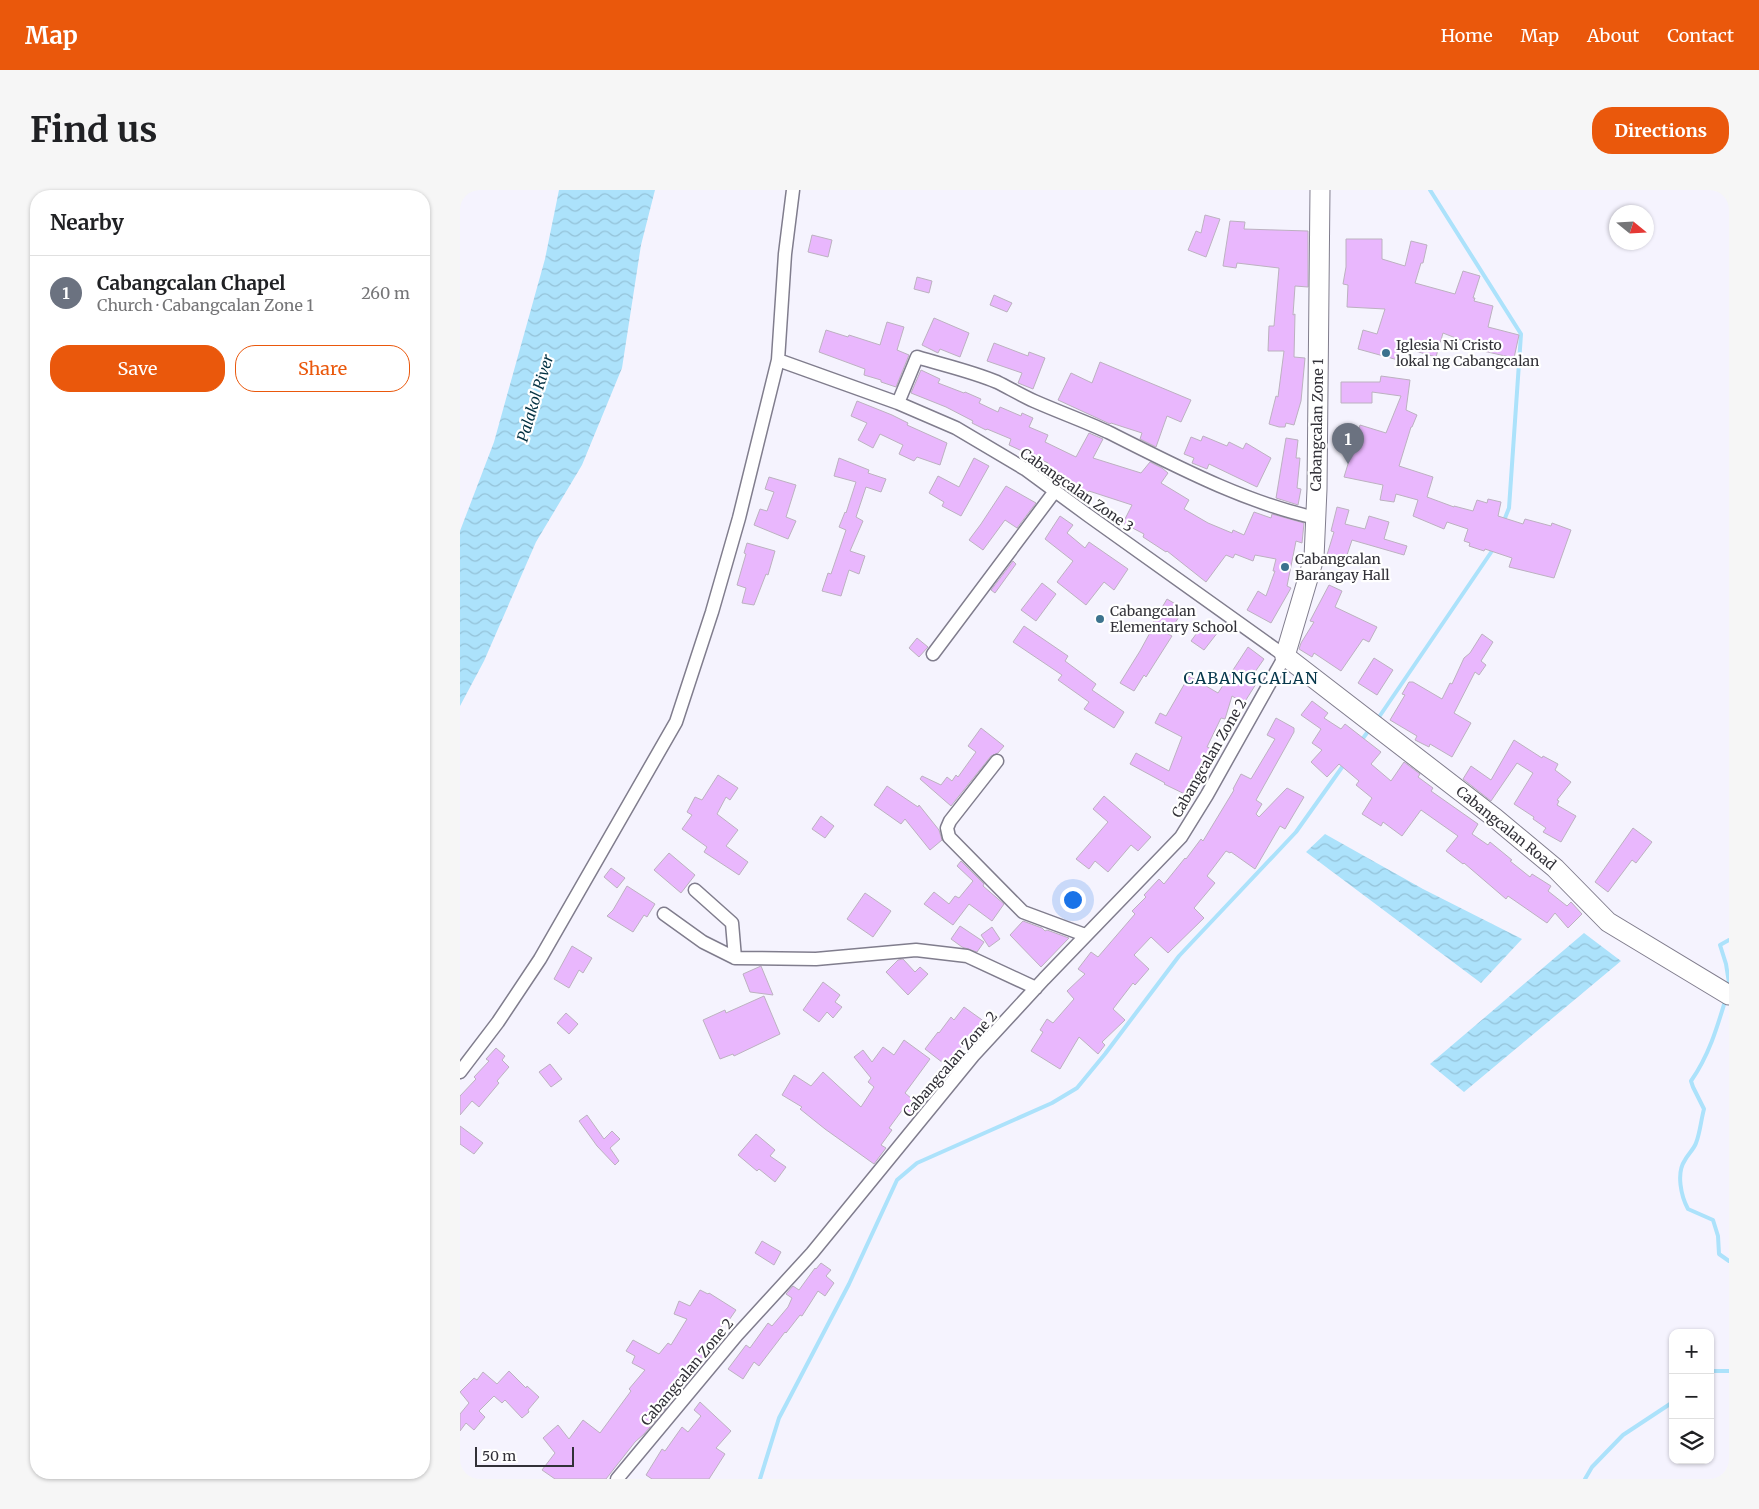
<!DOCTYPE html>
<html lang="en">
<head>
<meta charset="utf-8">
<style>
  body { margin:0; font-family:Merriweather,serif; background:#f6f6f6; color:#202124 }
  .controls { position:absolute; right:15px; bottom:15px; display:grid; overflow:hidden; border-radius:10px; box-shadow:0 1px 4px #0004 }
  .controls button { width:45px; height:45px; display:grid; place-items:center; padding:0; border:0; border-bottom:1px solid #e0e0e0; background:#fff; color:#202124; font:25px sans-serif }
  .compass { position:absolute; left:1149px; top:15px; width:45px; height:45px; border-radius:50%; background:#fff; box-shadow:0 1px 4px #0004; rotate:108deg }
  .scale { position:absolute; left:15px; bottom:12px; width:99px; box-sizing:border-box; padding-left:5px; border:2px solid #323138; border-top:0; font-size:14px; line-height:18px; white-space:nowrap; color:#323138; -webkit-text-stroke:4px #fff; paint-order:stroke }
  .you { position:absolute; left:612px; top:709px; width:18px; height:18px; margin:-12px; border:4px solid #fff; border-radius:50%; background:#1a73e8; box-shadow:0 0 0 8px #1a73e833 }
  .badge { display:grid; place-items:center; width:32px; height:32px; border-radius:50%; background:#ea580c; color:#fff; font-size:16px; font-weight:700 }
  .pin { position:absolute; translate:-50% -41px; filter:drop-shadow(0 1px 2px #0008) }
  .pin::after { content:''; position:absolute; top:26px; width:18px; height:15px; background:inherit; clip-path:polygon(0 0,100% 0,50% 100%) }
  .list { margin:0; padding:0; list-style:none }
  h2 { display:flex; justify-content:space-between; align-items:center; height:65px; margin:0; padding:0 20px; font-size:21px }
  h2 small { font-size:16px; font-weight:400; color:#757577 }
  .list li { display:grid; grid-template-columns:32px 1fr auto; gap:15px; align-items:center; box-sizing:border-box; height:75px; padding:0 20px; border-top:1px solid #e0e0e0 }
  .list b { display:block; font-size:19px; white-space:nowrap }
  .list p { margin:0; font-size:16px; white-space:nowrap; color:#757577 }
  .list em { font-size:16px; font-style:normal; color:#757577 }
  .actions { display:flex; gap:10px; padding:15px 20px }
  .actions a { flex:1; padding:11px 0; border:1px solid #ea580c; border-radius:20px; text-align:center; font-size:18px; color:#ea580c }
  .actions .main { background:#ea580c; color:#fff }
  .icon { flex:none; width:28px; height:28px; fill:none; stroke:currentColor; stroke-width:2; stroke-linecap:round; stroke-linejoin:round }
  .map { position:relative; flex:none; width:1269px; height:1289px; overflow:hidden; border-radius:20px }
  header { display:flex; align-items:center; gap:30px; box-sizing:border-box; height:70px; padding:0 25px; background:#ea580c; color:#fff }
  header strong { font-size:24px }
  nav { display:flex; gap:28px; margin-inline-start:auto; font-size:18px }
  .intro { display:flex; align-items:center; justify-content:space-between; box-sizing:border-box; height:120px; padding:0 30px }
  h1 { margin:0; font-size:35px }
  .button { padding:12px 22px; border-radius:20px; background:#ea580c; color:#fff; font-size:18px; font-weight:700 }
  main { display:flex; gap:30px; padding:0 30px }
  aside { flex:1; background:#fff; border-radius:20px; box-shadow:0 1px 4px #0004 }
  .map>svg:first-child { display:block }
</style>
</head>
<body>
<header>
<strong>Map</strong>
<nav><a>Home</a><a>Map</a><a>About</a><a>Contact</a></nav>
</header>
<div class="intro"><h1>Find us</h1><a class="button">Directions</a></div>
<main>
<aside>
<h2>Nearby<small></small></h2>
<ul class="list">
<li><span class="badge" style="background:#6b7280">1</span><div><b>Cabangcalan Chapel</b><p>Church · Cabangcalan Zone 1</p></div><em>260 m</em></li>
</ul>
<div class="actions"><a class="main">Save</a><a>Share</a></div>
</aside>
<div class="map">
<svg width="1269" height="1289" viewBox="0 0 1269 1289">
  <defs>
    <pattern id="water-waves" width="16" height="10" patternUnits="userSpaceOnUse" patternTransform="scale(1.25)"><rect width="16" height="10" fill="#ace2fb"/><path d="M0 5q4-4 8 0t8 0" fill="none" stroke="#94c2d8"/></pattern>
  </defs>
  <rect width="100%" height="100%" fill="#f5f3fe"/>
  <path fill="url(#water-waves)" d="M99 0H195L181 55 162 178 122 275 76 352 24 471 0 516V341L34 252 85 69Z
    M865 644 963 699 1062 749 1021 793 846 662Z
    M1124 743 1161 771 1004 902 970 874Z"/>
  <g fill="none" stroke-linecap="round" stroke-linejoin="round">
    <path stroke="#ace2fb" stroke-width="4" d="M970 0 1061 144 1049 318 1043 333
      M917 530 1034 358
      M901 551 909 540
      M1269 750 1260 755 1266 774 1269 793
      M1266 808C1257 838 1249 865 1231 891L1233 897 1244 919C1241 930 1240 943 1236 953 1234 959 1228 964 1225 970 1216 983 1221 1006 1228 1019L1253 1030 1258 1046 1259 1064 1269 1071
      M1250 1181H1269
      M300 1289 319 1228 389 1094 437 990 457 973 592 913 617 898 645 864 719 766 836 642 885 573
      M1125 1289 1132 1277 1163 1245 1213 1212"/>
  </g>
  <path fill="#e9b7fd" stroke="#bcb1c0" d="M745 25 760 29 746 67 728 60 736 41 741 43Z
    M770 31 785 32 784 39 848 41V97L835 96 833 125 835 124 834 167 845 168 841 211 834 235 826 233 825 237H819L809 234 816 206 818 207 824 161H808L809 136H814L819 78 777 73 776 78 763 76Z
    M352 45 372 50 368 67 348 62Z
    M886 49H922V69L945 76 951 51 967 55 963 73H961L955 93 995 104 1003 81 1020 86 1013 108H1015L1014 111 1033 116 1028 137 1059 145 1054 168 1010 158 1011 154 983 143 976 167 941 157 938 170 898 159 903 140 917 144 925 119 887 117 888 95 883 94 886 77Z
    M457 87 472 91 469 103 454 99Z
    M534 105 552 113 547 122 530 115Z
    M474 128 509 143 500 167 480 159 478 163 462 155Z
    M427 132 444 137 437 160 449 165 436 197 421 192V190L404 185 405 179 359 162 366 140 388 147 389 145 420 155Z
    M534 153 568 166 569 162 585 168 573 199 558 193 562 183 527 171Z
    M640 172 731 210 721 232 707 226 696 257 680 249 682 243 651 233 650 234 598 210 611 183 632 193Z
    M461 180 480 189 478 193 504 203 505 202 521 209 519 213 538 222 540 217 561 226 562 223 573 228 569 237 588 245 585 252 616 267 629 243 643 249 633 268 681 283 690 272 702 278 708 283 701 293 729 310 724 319 748 333 772 343 773 340 784 345 794 322 811 328 812 324 844 333 842 353 836 351 827 396 831 398 811 433 787 420 798 401 806 406 815 381H813L816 369 795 365 793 371 775 364 773 368 766 365 746 392 707 361 706 362 683 347 684 344 663 333 672 315 629 301 628 303 609 296 611 291 586 279 588 273 549 255 551 249 527 239 526 240 512 233 513 231 486 217 451 203Z
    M921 186 950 190 946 220 957 225 952 237H951L939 276 973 287 967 307 994 317V316L1013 321 1017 310 1027 313 1028 309 1041 312 1038 326 1063 334 1065 329 1091 336 1092 333 1111 340 1094 388 1049 377 1052 368 1025 359 1024 361 1009 356 1010 353 1004 351 1008 339 987 332 984 339 953 326 958 310 936 304 934 312 920 310 923 295 884 287 900 235 926 243 941 206 912 202V213H881V192H920Z
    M397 211 432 225 448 233 447 235 487 253 480 275 457 267 454 271 439 264 443 255 420 244 413 258 398 250 407 233 391 226Z
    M743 246 767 256 769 252 783 259 786 253 811 268 797 297 749 274 747 279 732 273 734 268 724 264 731 247 741 251Z
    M826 248 838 250 836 268H840L837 298 841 299 838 315 816 308Z
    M379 268 409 280 408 283 426 289 421 302 406 297 396 327 403 331 390 361 405 366 399 384 389 380 381 406 362 401 368 383 371 384 386 340 379 337 385 322 386 323 396 292 374 286Z
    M514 268 529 276 501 326 482 316 484 312 469 303 478 286 499 297Z
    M309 287 336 295 326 327 336 331 328 349 294 335 300 319 307 321 314 302 305 299Z
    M546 296 576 313 557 338 545 330 523 360 509 350 521 334Z
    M877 317 889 320 885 334 905 339 909 326 929 332 924 349 947 356 944 365 892 350 884 374 866 368 874 342 871 341Z
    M600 326 613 335 607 343 625 358 629 352 668 379 654 400 644 392 626 415 597 392 613 371 585 349Z
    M287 353 315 361 308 385 306 384 294 415 282 413 286 398 277 395 286 364 284 363Z
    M553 371 556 374 535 403 531 400Z
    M582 393 596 404 576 431 561 420Z
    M869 395 882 401 875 417 917 437 909 452 903 449 881 481 854 463 852 467 839 459 841 453 854 432 850 431Z
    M707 409 724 419 708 444 712 446 686 487 684 485 674 501 660 493 680 461 692 439 690 438Z
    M745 432 758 442 744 460 731 451Z
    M564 436 608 466 605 471 636 494 632 500 664 522 654 538 624 519 629 512 598 490 602 485 553 452Z
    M1022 444 1033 452 1021 471 1026 475 1019 485 1015 482 994 523 1011 533 992 567 970 554 969 557 955 550 957 546 930 530 945 505 942 504 949 492H953L982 509 990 493 992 494 1004 468 1010 463Z
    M457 448 468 457 459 467 449 458Z
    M788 457 804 469 790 489 796 494 784 513 772 506 765 529 761 528 747 557 755 560 733 608 704 594 705 593 670 574 676 563 709 581 722 547 695 533 700 523 706 526 729 486 758 503Z
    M914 468 933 480 917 505 898 493Z
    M852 511 868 523 864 528 881 539 885 534 921 562 911 574 931 591 944 572 960 584 958 587 973 598 971 601 1018 634 1012 644 1028 655 1030 652 1052 670 1050 671 1070 687 1072 684 1091 696 1088 701 1107 716 1111 712 1122 724 1108 738 1095 723 1087 733 1048 706 1046 709 1004 673 1003 674 986 661 998 646 961 620 942 646 923 632 921 636 902 624 912 608 896 595 899 591 879 574 867 587 851 572 862 560 852 553 861 539 841 525Z
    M816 528 834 538V542L796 610 802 614 796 624 799 627 827 598 844 607 825 639 820 636 795 679 771 662 770 663 766 661 747 686 755 693 734 718 744 728 708 763 691 747 674 765 689 779 675 795 673 793 653 819 665 830 642 852 645 855 638 864 619 847 600 879 571 861 583 842 580 840 587 829 593 833 614 809 607 801 625 784 618 779 631 762 638 767 675 724 672 721 686 707 684 705 699 689 704 694 725 668 726 669 741 649 743 651 774 600 773 599 781 584 791 589 815 549 807 545Z
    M521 538 544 556 538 563 531 566 491 616 460 589 462 586 481 595 487 587 492 591 496 585 498 587 516 562 508 556Z
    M1054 550 1082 568 1083 566 1098 574 1095 580 1111 592 1097 610 1099 611 1097 615 1116 626 1101 652 1083 642 1086 638 1073 629 1074 627 1054 614 1073 583 1057 573 1031 611 1003 589 1011 576 1031 590Z
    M258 585 278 598 270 610 266 607 257 624 278 640 266 656 288 672 279 685 244 662 247 657 222 639 232 625 227 622 235 607 242 610Z
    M427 596 458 617 459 615 479 640 482 650 470 660 445 629 441 634 414 615Z
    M644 606 691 647 678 661 671 655 648 682 635 671 629 679 616 669 648 632 633 619Z
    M361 626 374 636 365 648 352 639Z
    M1173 638 1192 652 1176 673 1172 670 1148 702 1135 692Z
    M209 663 235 685 221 703 194 680Z
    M501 671 524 694 523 696 544 714 532 731 509 714 493 735 464 714 474 702 489 714 495 706 499 708 513 691 497 676Z
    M151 678 165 688 157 698 144 687Z
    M167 696 195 714 187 727 184 725 173 742 147 726 153 720Z
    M405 703 431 721 413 747 387 729Z
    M563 731 582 738 585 741 587 740 609 748 581 777 550 745Z
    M500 736 524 752 517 762 502 757 491 749Z
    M532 737 540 749 529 757 521 745Z
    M112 756 132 768 123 783 119 780 109 798 94 789Z
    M443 769 455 782 460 777 468 784 448 805 426 782 438 770Z
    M301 776 313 805 290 802 283 784Z
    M363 792 380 805 375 812 382 817 373 828 367 822 359 832 343 820Z
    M304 806 320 844 274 866 273 864 260 869 243 830 265 820 266 823Z
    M504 817 525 832 510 857 504 853 487 876 465 859 478 842 479 843 491 827 494 830Z
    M106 823 118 834 109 844 97 833Z
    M444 850 470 869 445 903 458 914 450 925 443 919 429 938 432 940 421 955 426 958 414 974 365 939 340 919 342 917 322 905 334 885 351 896 363 882 401 917 414 897 408 892 411 888 394 867 403 860 412 872 423 857 434 865Z
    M36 858 45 866 42 870 49 877 37 891 39 893 19 917 12 911 0 925V906L16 889 14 887 29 871 26 869Z
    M90 874 102 889 91 897 79 882Z
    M127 925 144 949 152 941 160 949 150 958 159 971 155 975 137 956 119 931Z
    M0 936 23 953 14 964 0 954Z
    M296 944 315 960 310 966 326 977 315 992 299 979 297 981 278 965Z
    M302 1051 321 1062 314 1075 295 1063Z
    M361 1073 371 1080 366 1086 374 1093 365 1106 358 1101 342 1126 340 1125 326 1143 325 1142 299 1176 294 1172 283 1189 268 1179 286 1155 290 1158 308 1133 312 1136 328 1117 332 1108 326 1104 333 1096 339 1100 355 1078 356 1079Z
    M240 1100 248 1104 249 1103 276 1120 267 1133 264 1132 244 1166 209 1209 211 1212 184 1244 175 1252 146 1289H95L82 1280 95 1263 83 1248 98 1235 109 1249 123 1230 140 1243 171 1201 169 1199 185 1180 172 1173 175 1166 166 1161 173 1150 199 1164 208 1153 211 1155 227 1129 214 1124 219 1111 230 1116Z
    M49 1181 66 1198 67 1196 79 1207 68 1220 69 1222 62 1228 45 1210 42 1213 34 1206 19 1221 25 1227 14 1240 6 1233 0 1241V1224L9 1213 0 1202 14 1188 17 1190 23 1182 37 1194Z
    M240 1212 271 1241 256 1258 265 1264 249 1289H192L186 1285 202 1259 205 1261 222 1237 228 1242 241 1226 234 1220Z"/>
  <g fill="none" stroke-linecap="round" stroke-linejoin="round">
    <defs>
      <path id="street" d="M438 213 457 167C483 175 511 181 537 192 549 198 561 205 574 211 599 222 624 231 648 242 714 275 783 312 856 328
        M473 464 595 301
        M537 571 490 631 487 638 489 647 563 722 625 745
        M235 700 272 733 275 768 356 769 456 760 507 766 576 798
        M204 724 243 752 275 768
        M0 882 38 832 80 769 216 532 252 422 279 328 318 170 325 64 333 0
        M157 1289 277 1145 352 1063 513 866 584 789 721 647 747 605 825 466 629 326 565 279 496 238 438 213 318 170"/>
      <path id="secondary" d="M860 0 857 299 854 368 825 466 1035 628 1095 678 1148 732 1269 805"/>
    </defs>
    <use href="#street" stroke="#807d8d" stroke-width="15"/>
    <use href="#secondary" stroke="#807d8d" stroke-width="21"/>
    <use href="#street" stroke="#fff" stroke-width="12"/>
    <use href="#secondary" stroke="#fff" stroke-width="19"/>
  </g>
  <g fill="#3c738e" stroke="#fff" stroke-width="2">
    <circle cx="926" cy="163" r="5"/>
    <circle cx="825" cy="377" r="5"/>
    <circle cx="640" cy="429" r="5"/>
  </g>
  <g text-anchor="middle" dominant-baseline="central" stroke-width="4.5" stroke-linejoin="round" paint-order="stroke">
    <g font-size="14" fill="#323138" stroke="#fff" text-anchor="start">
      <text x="936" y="155">Iglesia Ni Cristo<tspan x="936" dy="16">lokal ng Cabangcalan</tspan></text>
      <text x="835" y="369">Cabangcalan<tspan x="835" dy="16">Barangay Hall</tspan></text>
      <text x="650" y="421">Cabangcalan<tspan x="650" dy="16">Elementary School</tspan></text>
    </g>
    <g font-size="14" fill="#323138" stroke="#fff">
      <text transform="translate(857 235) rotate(-89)">Cabangcalan Zone 1</text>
      <text transform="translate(617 300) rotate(35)">Cabangcalan Zone 3</text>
      <text transform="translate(749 568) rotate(-60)">Cabangcalan Zone 2</text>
      <text transform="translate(1046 638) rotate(39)">Cabangcalan Road</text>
      <text transform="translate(490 874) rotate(-49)">Cabangcalan Zone 2</text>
      <text transform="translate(227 1182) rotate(-50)">Cabangcalan Zone 2</text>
    </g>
    <g font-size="15" font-style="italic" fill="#033142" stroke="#fff">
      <text transform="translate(75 208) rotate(-73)">Palakol River</text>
    </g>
    <g font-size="16" letter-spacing="1" fill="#06374b" stroke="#fff">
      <text x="791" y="488">CABANGCALAN</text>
    </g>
  </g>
</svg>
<div class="controls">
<button>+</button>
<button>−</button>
<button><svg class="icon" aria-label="layers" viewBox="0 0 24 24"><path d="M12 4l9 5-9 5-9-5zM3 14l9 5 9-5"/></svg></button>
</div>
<svg class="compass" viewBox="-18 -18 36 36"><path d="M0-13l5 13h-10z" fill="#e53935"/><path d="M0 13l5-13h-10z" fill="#757577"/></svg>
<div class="scale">50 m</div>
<div class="you"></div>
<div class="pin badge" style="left:888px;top:274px;background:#6b7280">1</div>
</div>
</main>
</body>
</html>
